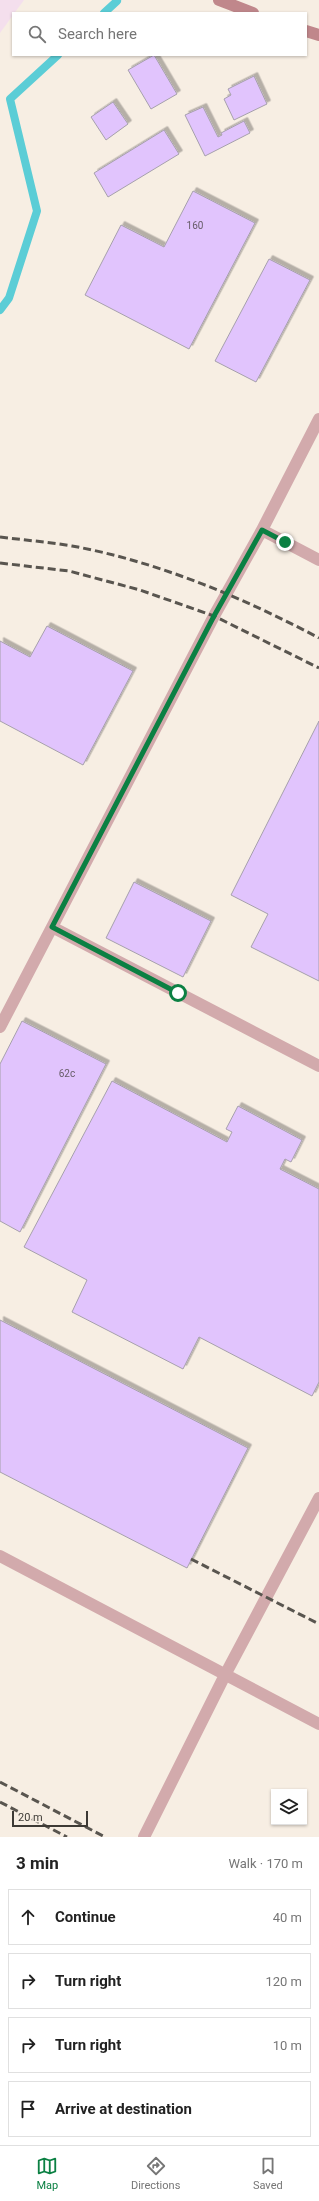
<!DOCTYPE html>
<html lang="en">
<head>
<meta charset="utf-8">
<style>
  body { margin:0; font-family:Roboto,sans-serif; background:#f2f2f2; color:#222 }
  .controls { position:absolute; right:12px; bottom:12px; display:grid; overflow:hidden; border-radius:0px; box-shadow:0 1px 3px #0004 }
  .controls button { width:36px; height:36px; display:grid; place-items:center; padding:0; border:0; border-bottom:1px solid #e0e0e0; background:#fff; color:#222; font:20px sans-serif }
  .scale { position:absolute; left:12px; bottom:10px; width:76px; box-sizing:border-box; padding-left:4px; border:2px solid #3d3a35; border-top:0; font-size:11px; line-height:14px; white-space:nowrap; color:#3d3a35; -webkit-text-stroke:3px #f7eee3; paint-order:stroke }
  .stop { position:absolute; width:12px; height:12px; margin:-9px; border:3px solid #0b8043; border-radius:50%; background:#fff }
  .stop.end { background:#0b8043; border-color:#fff; box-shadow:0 1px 4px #0008 }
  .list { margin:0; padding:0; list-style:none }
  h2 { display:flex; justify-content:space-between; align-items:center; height:52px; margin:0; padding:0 16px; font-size:17px }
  h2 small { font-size:13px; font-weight:400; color:#767676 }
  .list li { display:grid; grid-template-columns:26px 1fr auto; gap:12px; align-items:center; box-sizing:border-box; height:56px; margin:0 8px 8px; padding:0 8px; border:1px solid #e0e0e0; border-radius:0px }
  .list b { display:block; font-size:15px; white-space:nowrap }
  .list em { font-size:13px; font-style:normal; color:#767676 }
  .icon { flex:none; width:22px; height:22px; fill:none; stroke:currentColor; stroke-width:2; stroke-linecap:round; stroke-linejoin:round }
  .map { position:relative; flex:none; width:319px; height:1837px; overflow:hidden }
  .search { position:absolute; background:#fff; box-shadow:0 1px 3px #0004; left:12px; right:12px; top:12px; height:44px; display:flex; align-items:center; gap:10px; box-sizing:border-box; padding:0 14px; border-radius:0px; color:#767676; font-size:15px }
  .sheet { height:308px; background:#fff }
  nav { display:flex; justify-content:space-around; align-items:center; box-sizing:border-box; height:56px; border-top:1px solid #e0e0e0; background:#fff; font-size:11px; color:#767676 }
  nav a { display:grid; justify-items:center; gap:2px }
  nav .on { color:#0b8043 }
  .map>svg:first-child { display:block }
</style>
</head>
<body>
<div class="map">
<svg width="319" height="1837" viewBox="0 0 319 1837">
  <defs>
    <filter id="shadow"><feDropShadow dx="3.5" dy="-3.5" stdDeviation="0" flood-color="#0004"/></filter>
  </defs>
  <rect width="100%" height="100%" fill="#f7eee3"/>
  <path fill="#f4dfed" d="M0 0H24L0 33Z"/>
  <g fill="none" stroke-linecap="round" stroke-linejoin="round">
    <path stroke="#5bcdd6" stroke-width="8" d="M104 13 117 1
      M0 310 9 298 37 211 10 99 58 55"/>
  </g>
  <path fill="#e1c4fd" stroke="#a6a0ac" filter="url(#shadow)" d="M154 55 177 94 151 109 128 70Z
    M254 76 267 104 234 120 224 99 231 95 228 89Z
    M113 102 128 124 106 140 91 117Z
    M203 107 218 137 222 135 221 133 244 121 250 133 205 156 185 115Z
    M164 130 179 154 108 197 94 173Z
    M193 191 255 223 189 349 85 295 121 225 164 247Z
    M269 259 310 280 256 382 215 361Z
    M47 626 133 671 83 765 0 721V641L30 657Z
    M319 721V981L251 947 268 914 231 895Z
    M134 882 211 921 183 977 106 938Z
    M22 1021 106 1064 20 1232 0 1221V1064Z
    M112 1081 227 1142 232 1132 226 1129 238 1106 302 1140 291 1162 285 1159 280 1169 319 1189V1382L312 1396 199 1337 183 1369 72 1312 87 1280 24 1247Z
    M0 1320 248 1448 187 1568 0 1472Z"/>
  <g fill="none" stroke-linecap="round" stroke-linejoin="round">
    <path stroke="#d2aaac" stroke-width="12" d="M319 419 262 530 319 560
      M52 927 319 1066
      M0 1027 214 616 262 530
      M0 1556 319 1724
      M144 1837 225 1675 319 1498"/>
    <path stroke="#c0878b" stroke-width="12" d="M219 0 253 13
      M306 31 319 35"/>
    <path stroke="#59554f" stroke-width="3" stroke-dasharray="8 4" stroke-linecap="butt" d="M0 537C24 540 48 542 72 546 156 561 244 598 319 638
      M0 563 69 571 140 590 214 616 319 668
      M191 1559 319 1624
      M0 1782 105 1837
      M0 1802 67 1837"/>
  </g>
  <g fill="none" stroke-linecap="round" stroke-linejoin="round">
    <path stroke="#0b8043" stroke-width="5" d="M178 993 52 927 214 616 262 530 285 542"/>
  </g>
  <g text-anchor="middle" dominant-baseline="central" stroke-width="3" stroke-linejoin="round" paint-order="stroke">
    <g font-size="10" fill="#665c67">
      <text x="195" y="225">160</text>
      <text x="67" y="1073">62c</text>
    </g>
  </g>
</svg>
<div class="controls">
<button><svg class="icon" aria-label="layers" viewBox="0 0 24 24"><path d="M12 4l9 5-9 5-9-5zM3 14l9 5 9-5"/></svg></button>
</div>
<div class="scale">20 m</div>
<div class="stop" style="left:178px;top:993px"></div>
<div class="stop end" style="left:285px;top:542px"></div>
<div class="search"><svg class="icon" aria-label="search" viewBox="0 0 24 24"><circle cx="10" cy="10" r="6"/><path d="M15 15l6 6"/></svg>Search here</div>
</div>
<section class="sheet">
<h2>3 min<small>Walk · 170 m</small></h2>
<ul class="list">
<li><svg class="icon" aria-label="ahead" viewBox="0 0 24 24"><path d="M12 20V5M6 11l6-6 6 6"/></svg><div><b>Continue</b></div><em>40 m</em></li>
<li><svg class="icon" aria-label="right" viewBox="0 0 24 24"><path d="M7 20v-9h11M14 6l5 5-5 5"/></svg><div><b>Turn right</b></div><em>120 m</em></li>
<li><svg class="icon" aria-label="right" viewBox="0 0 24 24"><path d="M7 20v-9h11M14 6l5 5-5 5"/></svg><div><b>Turn right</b></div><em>10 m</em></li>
<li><svg class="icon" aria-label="arrive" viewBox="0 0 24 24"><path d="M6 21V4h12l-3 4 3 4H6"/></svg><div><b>Arrive at destination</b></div></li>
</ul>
</section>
<nav>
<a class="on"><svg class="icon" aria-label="map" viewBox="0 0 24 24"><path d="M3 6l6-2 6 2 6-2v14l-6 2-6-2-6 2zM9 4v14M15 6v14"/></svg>Map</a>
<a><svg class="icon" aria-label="directions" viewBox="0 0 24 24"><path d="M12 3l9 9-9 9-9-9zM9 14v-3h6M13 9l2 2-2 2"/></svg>Directions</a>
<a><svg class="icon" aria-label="saved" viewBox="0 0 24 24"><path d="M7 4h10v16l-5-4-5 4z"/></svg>Saved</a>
</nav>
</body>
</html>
